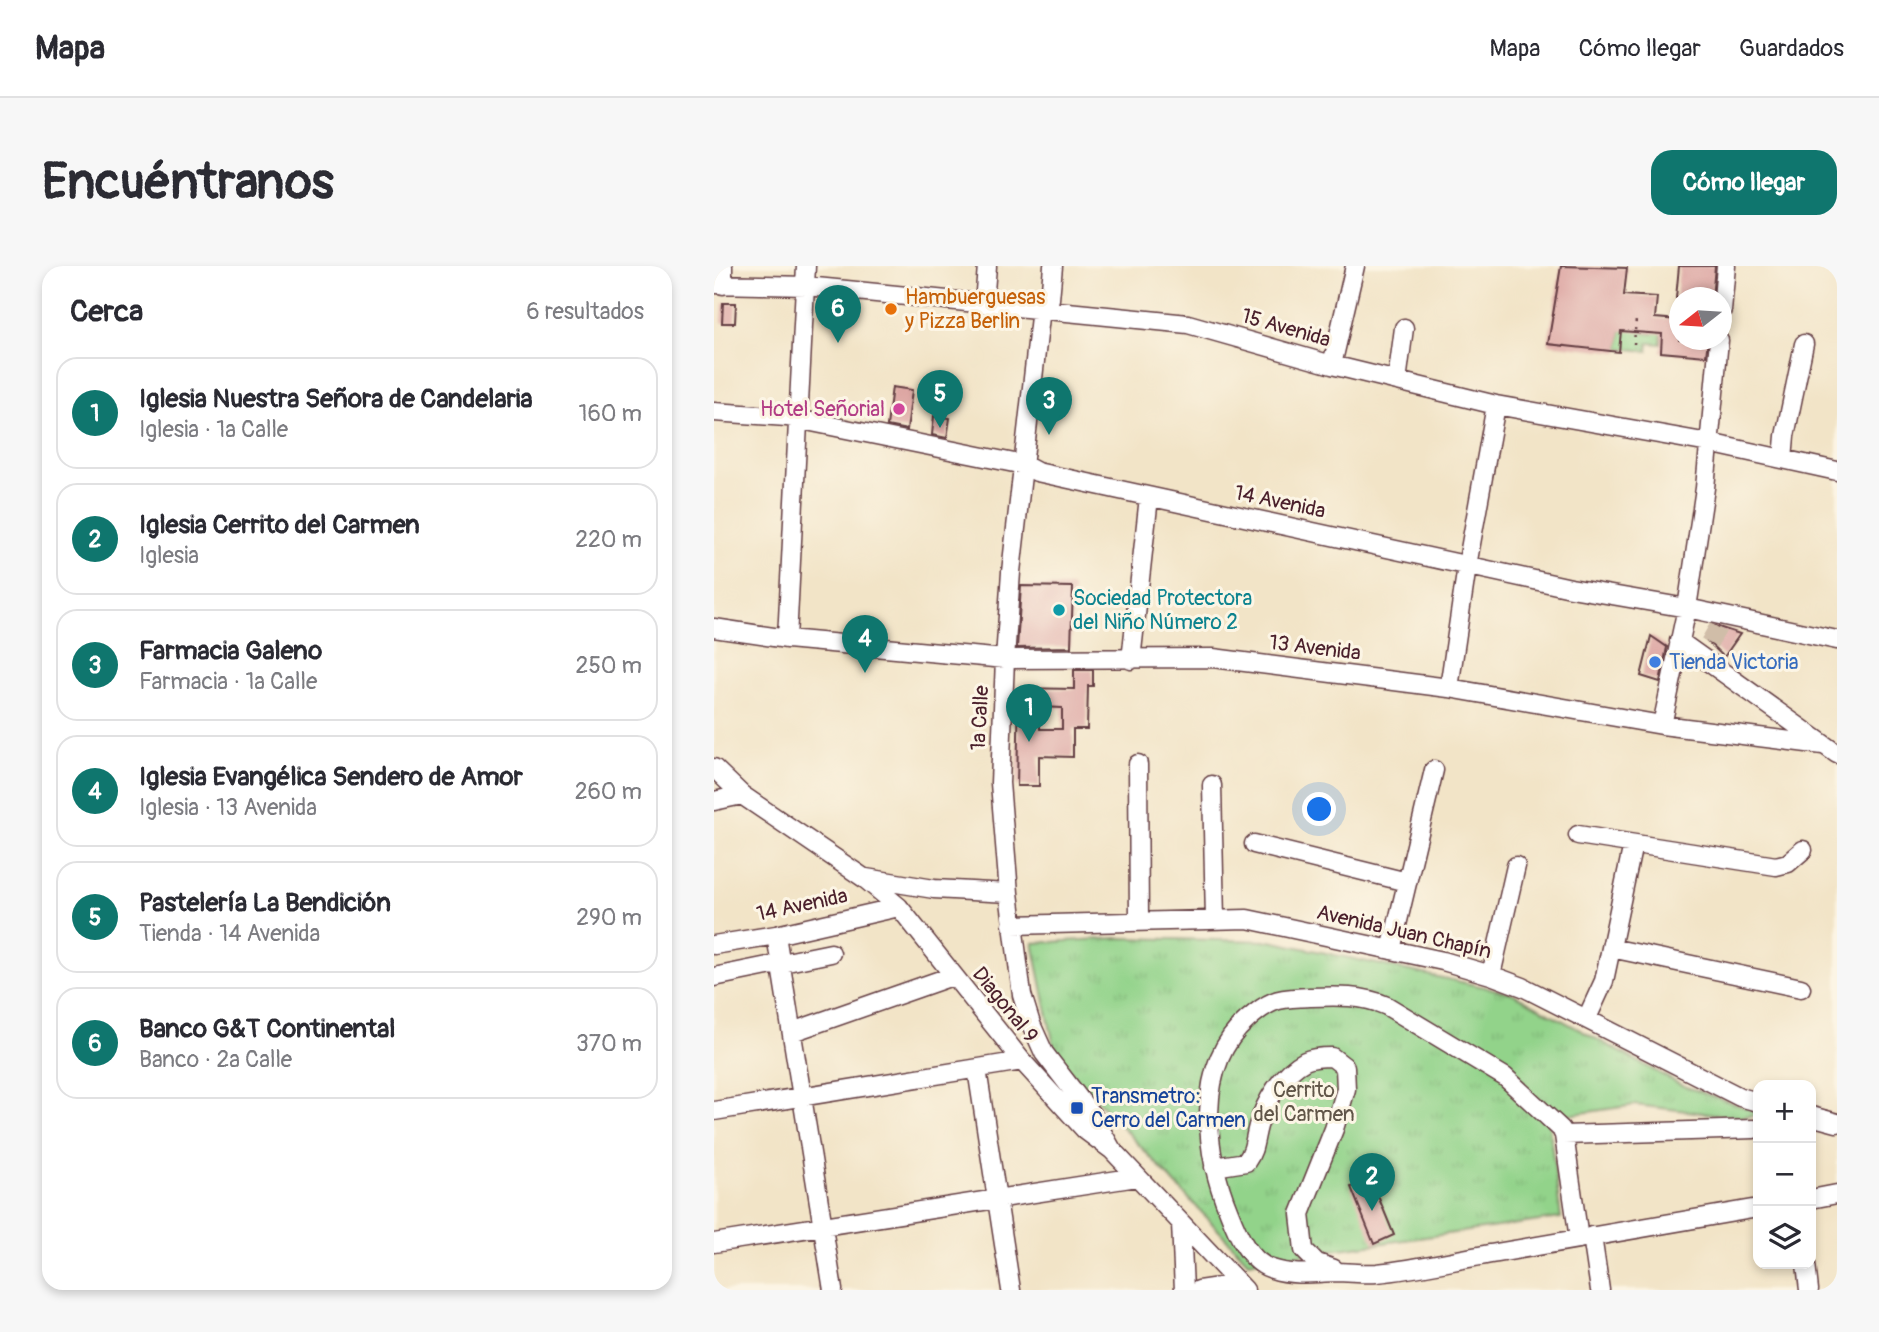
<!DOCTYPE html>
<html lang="es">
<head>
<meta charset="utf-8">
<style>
  body { margin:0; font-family:Pangolin,sans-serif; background:#f7f7f7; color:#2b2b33 }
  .controls { position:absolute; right:21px; bottom:21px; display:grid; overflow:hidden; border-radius:14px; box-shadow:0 4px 10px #0003 }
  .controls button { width:63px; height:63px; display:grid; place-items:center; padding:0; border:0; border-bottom:2px solid #e1e1e2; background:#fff; color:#2b2b33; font:35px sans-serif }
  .compass { position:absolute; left:955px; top:21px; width:63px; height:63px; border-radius:50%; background:#fff; box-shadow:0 4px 10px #0003; rotate:253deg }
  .you { position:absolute; left:606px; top:544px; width:24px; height:24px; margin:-18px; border:5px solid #fff; border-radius:50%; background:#1a73e8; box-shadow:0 0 0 10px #1a73e833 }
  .badge { display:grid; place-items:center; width:46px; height:46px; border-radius:50%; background:#0f766e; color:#fff; font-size:23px; font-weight:700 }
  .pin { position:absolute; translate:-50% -58px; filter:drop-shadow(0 2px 4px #0008) }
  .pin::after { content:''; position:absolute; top:37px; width:24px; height:21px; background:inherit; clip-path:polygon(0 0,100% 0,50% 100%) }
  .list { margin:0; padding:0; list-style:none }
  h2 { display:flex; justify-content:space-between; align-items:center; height:91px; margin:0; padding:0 28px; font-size:30px }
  h2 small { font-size:23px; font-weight:400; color:#7c7c81 }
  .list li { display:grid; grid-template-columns:46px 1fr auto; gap:21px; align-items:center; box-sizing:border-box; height:112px; margin:0 14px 14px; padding:0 14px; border:2px solid #e1e1e2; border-radius:21px }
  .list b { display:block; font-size:26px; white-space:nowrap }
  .list p { margin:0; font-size:23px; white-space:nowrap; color:#7c7c81 }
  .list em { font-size:23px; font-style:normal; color:#7c7c81 }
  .icon { flex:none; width:38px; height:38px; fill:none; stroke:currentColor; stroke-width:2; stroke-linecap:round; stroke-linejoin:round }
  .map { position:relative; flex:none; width:1123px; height:1024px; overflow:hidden; border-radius:21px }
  header { display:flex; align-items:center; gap:42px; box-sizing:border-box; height:98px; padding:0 35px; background:#fff; border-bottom:2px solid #e1e1e2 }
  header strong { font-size:33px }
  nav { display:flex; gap:38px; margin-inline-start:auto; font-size:24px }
  .intro { display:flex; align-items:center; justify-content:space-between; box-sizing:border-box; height:168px; padding:0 42px }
  h1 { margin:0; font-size:49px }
  .button { padding:18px 32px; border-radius:21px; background:#0f766e; color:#fff; font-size:24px; font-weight:700 }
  main { display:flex; gap:42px; padding:0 42px }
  aside { flex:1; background:#fff; border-radius:21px; box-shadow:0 4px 10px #0003 }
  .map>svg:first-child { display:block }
</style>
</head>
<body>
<header>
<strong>Mapa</strong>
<nav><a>Mapa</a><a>Cómo llegar</a><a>Guardados</a></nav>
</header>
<div class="intro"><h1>Encuéntranos</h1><a class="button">Cómo llegar</a></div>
<main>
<aside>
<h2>Cerca<small>6 resultados</small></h2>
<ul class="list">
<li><span class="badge">1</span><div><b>Iglesia Nuestra Señora de Candelaria</b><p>Iglesia · 1a Calle</p></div><em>160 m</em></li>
<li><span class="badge">2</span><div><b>Iglesia Cerrito del Carmen</b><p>Iglesia</p></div><em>220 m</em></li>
<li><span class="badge">3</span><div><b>Farmacia Galeno</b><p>Farmacia · 1a Calle</p></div><em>250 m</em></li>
<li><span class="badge">4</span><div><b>Iglesia Evangélica Sendero de Amor</b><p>Iglesia · 13 Avenida</p></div><em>260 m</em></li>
<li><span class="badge">5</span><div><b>Pastelería La Bendición</b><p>Tienda · 14 Avenida</p></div><em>290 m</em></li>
<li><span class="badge">6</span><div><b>Banco G&amp;T Continental</b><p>Banco · 2a Calle</p></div><em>370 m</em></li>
</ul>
</aside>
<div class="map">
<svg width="1123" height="1024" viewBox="0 0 1123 1024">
  <defs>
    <pattern id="park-tufts" width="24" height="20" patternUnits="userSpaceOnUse" patternTransform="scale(1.75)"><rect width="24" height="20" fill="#92d38a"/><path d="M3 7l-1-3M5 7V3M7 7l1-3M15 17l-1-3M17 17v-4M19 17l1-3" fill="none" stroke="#7fb577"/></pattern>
  </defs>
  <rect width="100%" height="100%" fill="#fcf5e5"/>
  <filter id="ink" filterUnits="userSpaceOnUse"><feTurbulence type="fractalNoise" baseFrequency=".0143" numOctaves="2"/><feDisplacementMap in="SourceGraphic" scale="14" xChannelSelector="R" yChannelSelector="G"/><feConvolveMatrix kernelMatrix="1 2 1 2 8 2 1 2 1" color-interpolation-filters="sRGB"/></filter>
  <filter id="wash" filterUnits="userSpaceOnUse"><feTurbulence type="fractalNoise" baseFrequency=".00686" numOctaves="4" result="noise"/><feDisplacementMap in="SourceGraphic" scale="28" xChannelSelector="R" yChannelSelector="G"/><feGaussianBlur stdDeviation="1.57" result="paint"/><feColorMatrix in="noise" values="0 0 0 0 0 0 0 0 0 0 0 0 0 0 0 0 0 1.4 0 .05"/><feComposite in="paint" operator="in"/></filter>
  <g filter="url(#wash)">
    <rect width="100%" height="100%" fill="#f2e4c7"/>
    <path fill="url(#park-tufts)" stroke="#6e795a" stroke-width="2" d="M908 55 924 66 939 68 949 55 947 78 935 77 934 85 905 82Z
      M404 672 556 675 798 727 967 819 1044 846V849L1025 851 921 839 834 852 847 952 534 996 342 790 319 677Z"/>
    <g id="blocks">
      <path fill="#dda6a3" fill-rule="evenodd" d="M847 0 913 2 910 29 943 31 941 52 965 54V74H994L992 90 947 86 948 68 907 65 905 86 834 78Z
        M965 0H1001L998 32H962Z
        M9 37H22L21 57H8Z
        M178 121 198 124 193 164 173 160Z
        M220 150 236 152 233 172 218 169Z
        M307 320 359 321 357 381 303 382Z
        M998 359 1026 368 1010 391 990 372Z
        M937 370 953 381 946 416 927 410Z
        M360 404H379V420H374L373 463H359V491L325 490V520H303L305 422 360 423ZM326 441 348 442V463H326Z
        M657 913 680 969 660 978 637 921Z"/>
    </g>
  </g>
  <g filter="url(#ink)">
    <use href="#blocks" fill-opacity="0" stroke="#633d42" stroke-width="2"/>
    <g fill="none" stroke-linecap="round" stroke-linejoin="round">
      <path stroke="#d0bda8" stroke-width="18" stroke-dasharray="18 9" stroke-linecap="butt" d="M995 377 1006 358"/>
      <defs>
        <path id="minor" d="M339 0 336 33 327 42 297 306 291 393 286 517 295 627 308 729 317 758 330 787 380 852 398 884
          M0 18 92 20 474 58 618 99 782 139 995 177 1123 205
          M9 19V0
          M270 38 273 0
          M1008 44 1012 0
          M618 99 641 0
          M683 115 690 62
          M0 146 73 151 310 199 323 206 857 322 973 342 1123 374
          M1069 193 1071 170 1090 78
          M0 362 73 373 291 393 499 392 735 422 948 459 1109 479
          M73 373 92 0
          M965 375 1123 488
          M417 394 435 231
          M735 422 753 300 782 139
          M948 459 973 342 991 222 1005 74
          M424 498 425 656
          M0 502 28 529 150 612 185 641 308 795 371 864 398 884 531 1024
          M498 519 501 654
          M0 535 28 529
          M864 569 1062 600 1074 597 1089 584
          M540 578 693 616
          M152 612 220 623 295 627
          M298 659 533 653 729 695 777 709 809 721 1026 831 1044 836
          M62 669 119 1024
          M0 679 62 669 185 641
          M897 682 1087 722
          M677 684 720 504
          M777 709 802 600
          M0 711 117 687
          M873 752 890 715 919 578
          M78 766 238 710
          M263 803 297 1024
          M0 845 308 795
          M1097 850 1123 857
          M850 869 1040 863
          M500 901 532 896C541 884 540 874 544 860 551 836 568 807 591 795 599 791 610 791 618 791L631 801 632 823 620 863 586 948 590 984 603 997 620 1003
          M1097 933 1123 928
          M467 957 470 1024
          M878 970 886 1024
          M865 973 850 869 847 863 791 811 673 740C648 729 623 730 596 731 584 732 570 731 559 736 549 740 541 747 533 754 480 800 491 888 515 946 523 967 535 996 558 1003 579 1010 600 1007 621 1006 636 1006 649 1008 663 1007 704 1003 744 993 783 987 870 972 957 957 1044 942
          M0 977 423 911
          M1092 998 1095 1024
          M485 1024 525 1018"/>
      </defs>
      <use href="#minor" stroke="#633d42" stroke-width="21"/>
      <path stroke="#633d42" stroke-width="2.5" stroke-dasharray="2 5" stroke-linecap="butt" d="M920 78 922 53"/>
      <use href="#minor" stroke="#fff" stroke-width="18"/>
    </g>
  </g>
  <circle fill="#e8710a" stroke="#fcf5e5" stroke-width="2.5" cx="177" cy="43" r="7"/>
  <circle fill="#d1479c" stroke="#fcf5e5" stroke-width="2.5" cx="185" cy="143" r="7"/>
  <circle fill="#0f9aa8" stroke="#fcf5e5" stroke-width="2.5" cx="345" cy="344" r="7"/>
  <circle fill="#3f7fe0" stroke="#fcf5e5" stroke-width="2.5" cx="941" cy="396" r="7"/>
  <rect fill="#1a4fb4" stroke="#fcf5e5" stroke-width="2.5" x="356" y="835" width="14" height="14" rx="3.5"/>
  <g text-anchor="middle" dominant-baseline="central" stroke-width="6" stroke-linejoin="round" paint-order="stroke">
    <g font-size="21" fill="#c56008" stroke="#fcf5e5" text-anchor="start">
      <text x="191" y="31">Hambuerguesas<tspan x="191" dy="24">y Pizza Berlin</tspan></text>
    </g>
    <g font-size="21" fill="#4a1f2b" stroke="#fcf5e5">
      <text transform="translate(572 62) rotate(16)">15 Avenida</text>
      <text transform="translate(566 236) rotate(12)">14 Avenida</text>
      <text transform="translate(601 382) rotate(7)">13 Avenida</text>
      <text transform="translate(266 452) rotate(-87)">1a Calle</text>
      <text transform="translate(88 639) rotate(-12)">14 Avenida</text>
      <text transform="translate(690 666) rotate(13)">Avenida Juan Chapín</text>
      <text transform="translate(291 739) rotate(51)">Diagonal 9</text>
    </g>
    <g font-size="21" fill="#b23c85" stroke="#fcf5e5" text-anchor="end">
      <text x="171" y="143">Hotel Señorial</text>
    </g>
    <g font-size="21" fill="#0d838f" stroke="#fcf5e5" text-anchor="start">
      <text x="359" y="332">Sociedad Protectora<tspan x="359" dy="24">del Niño Número 2</tspan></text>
    </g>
    <g font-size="21" fill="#366cbe" stroke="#fcf5e5" text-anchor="start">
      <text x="955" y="396">Tienda Victoria</text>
    </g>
    <g font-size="21" fill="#605548" stroke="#fcf5e5">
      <text x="590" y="824">Cerrito<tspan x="590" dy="24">del Carmen</tspan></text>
    </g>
    <g font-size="21" fill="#164399" stroke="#fcf5e5" text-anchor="start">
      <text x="377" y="830">Transmetro:<tspan x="377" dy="24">Cerro del Carmen</tspan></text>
    </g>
  </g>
</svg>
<div class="controls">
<button>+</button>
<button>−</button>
<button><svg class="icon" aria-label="layers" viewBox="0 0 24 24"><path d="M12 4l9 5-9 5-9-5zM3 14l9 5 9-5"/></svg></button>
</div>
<svg class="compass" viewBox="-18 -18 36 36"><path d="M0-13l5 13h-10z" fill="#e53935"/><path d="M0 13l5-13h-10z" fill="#7c7c81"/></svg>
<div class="you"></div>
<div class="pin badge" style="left:315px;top:476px">1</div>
<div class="pin badge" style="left:658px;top:945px">2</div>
<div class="pin badge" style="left:335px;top:169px">3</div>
<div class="pin badge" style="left:151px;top:407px">4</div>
<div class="pin badge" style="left:226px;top:162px">5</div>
<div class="pin badge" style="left:124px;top:77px">6</div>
</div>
</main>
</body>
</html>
